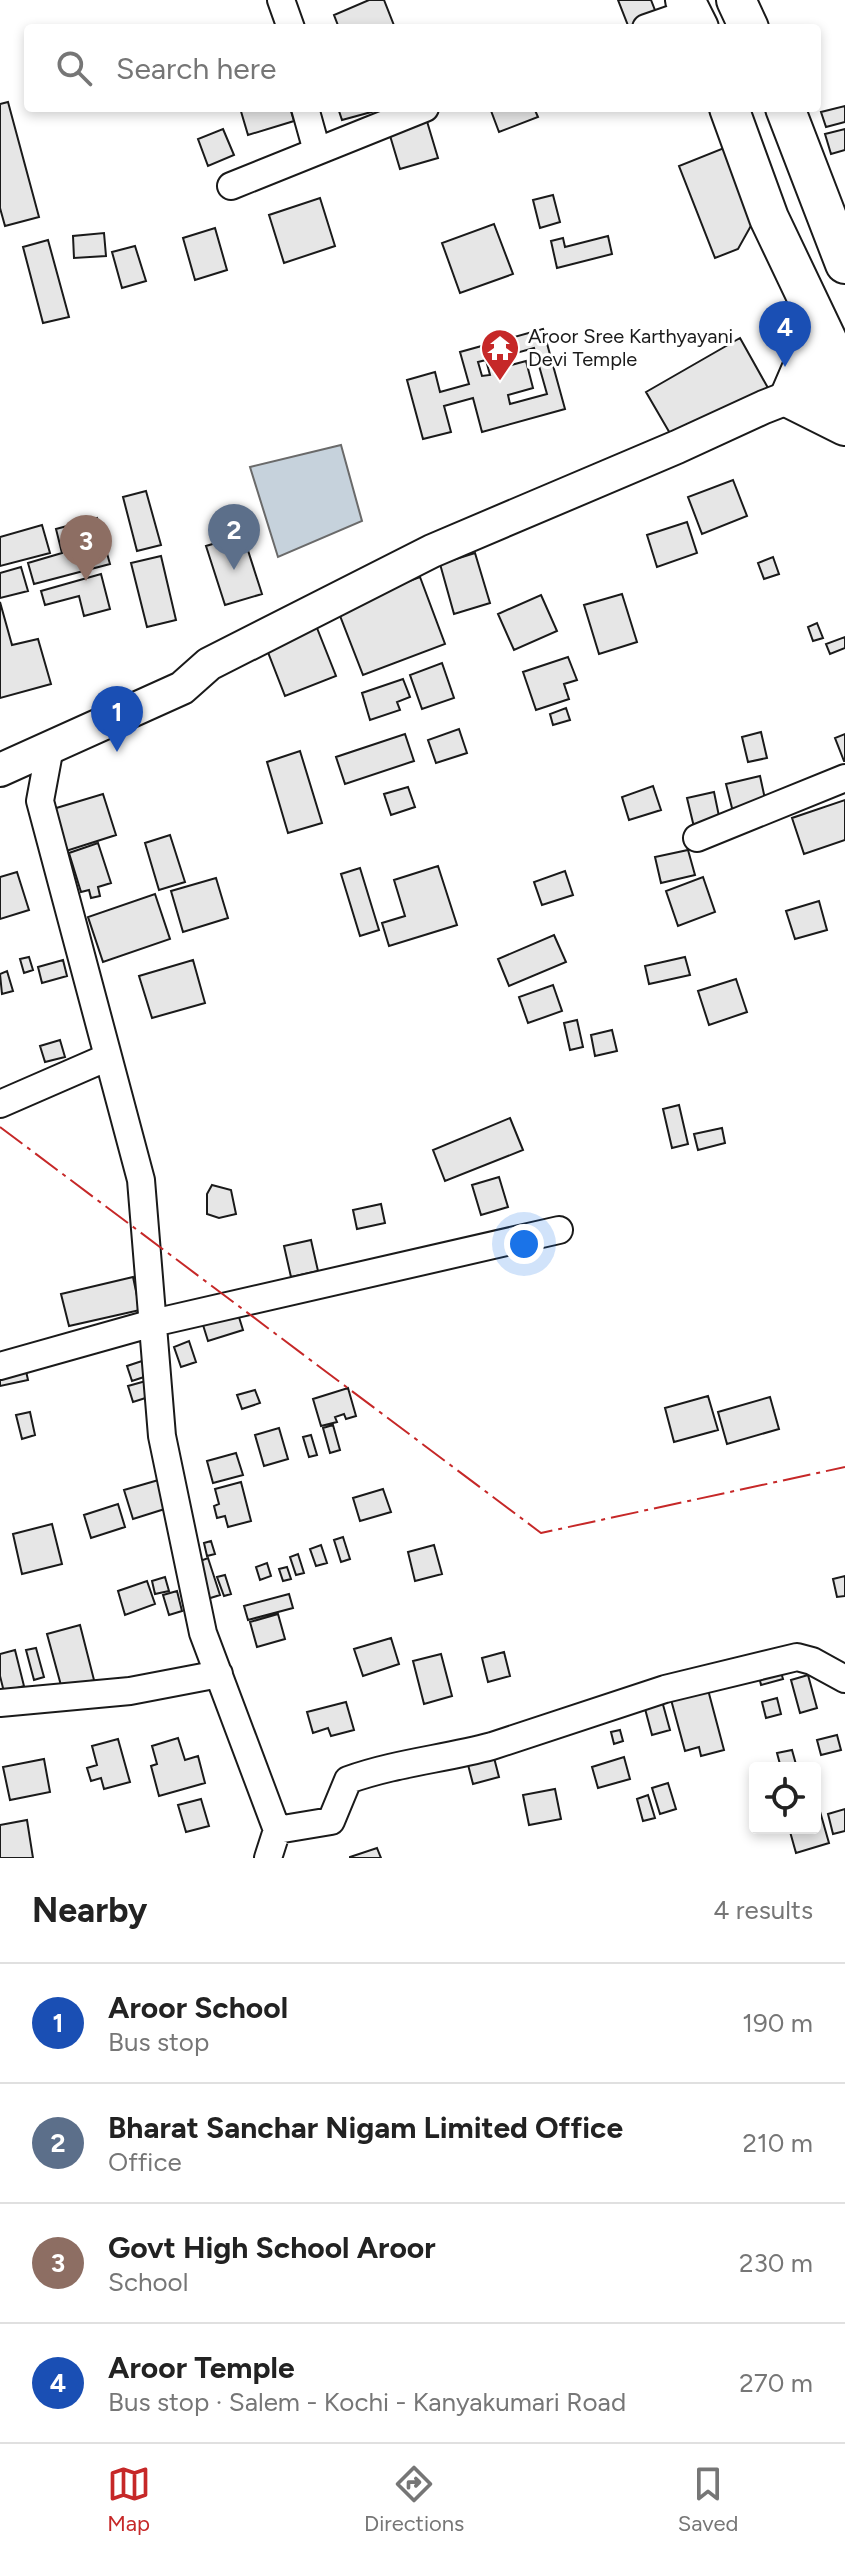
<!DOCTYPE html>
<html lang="en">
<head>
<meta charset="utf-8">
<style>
  body { margin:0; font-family:Figtree,sans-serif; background:#f2f2f2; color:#222 }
  .controls { position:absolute; right:24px; bottom:24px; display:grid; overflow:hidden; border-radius:8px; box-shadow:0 4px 12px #0003 }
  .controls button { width:72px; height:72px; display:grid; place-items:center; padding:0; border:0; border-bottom:2px solid #e0e0e0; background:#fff; color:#222; font:40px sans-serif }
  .you { position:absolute; left:524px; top:1244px; width:28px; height:28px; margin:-20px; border:6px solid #fff; border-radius:50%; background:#1a73e8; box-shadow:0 0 0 12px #1a73e833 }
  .badge { display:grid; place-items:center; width:52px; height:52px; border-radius:50%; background:#c62828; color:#fff; font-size:26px; font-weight:700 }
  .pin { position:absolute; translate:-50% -66px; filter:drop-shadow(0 2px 4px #0008) }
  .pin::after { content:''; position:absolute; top:42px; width:28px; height:24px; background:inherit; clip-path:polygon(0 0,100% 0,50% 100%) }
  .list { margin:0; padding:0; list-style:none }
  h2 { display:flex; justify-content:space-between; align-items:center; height:104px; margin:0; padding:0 32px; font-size:34px }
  h2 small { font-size:26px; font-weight:400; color:#767676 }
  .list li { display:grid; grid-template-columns:52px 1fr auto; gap:24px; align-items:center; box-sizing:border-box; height:120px; padding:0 32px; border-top:2px solid #e0e0e0 }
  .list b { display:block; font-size:30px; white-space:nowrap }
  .list p { margin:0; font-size:26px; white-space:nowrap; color:#767676 }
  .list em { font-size:26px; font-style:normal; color:#767676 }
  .icon { flex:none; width:44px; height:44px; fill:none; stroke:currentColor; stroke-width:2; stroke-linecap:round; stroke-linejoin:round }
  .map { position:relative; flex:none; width:845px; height:1858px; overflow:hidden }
  .search { position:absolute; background:#fff; box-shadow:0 4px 12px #0003; left:24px; right:24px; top:24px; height:88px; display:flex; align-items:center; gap:20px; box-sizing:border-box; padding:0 28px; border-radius:8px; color:#767676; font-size:30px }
  .sheet { height:584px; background:#fff }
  nav { display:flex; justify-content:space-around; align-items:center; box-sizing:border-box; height:112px; border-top:2px solid #e0e0e0; background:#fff; font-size:22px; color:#767676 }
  nav a { display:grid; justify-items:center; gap:4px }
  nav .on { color:#c62828 }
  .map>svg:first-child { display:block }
</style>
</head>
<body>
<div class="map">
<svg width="845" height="1858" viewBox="0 0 845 1858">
  <rect width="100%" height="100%" fill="#fff"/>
  <path fill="#c6d2dc" stroke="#6a6a6a" stroke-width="2" d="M341 445 362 521 278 557 250 467Z"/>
  <path fill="#e6e6e6" stroke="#1a1a1a" stroke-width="2" fill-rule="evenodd" d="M369 0H384L395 28H339L334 15Z
    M618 0H651L658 18 629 28Z
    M8 102 39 217 5 226 0 208V104Z
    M845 106V122L826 127 821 112Z
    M240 108H290L294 121 248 135Z
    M338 108H374L375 111 342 120Z
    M490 108H534L538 117 499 132Z
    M426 118 438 158 400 169 388 129Z
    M223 129 234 155 208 166 198 139Z
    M845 129V150L831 154 825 134Z
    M729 146 757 215 738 249 715 258 679 166Z
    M553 195 560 222 540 228 533 200Z
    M320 198 335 246 284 263 269 215Z
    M494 224 513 274 460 293 442 243Z
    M215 228 227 270 195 280 183 238Z
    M104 233 106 256 74 258 73 236Z
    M608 236 612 254 557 268 551 241 563 238 565 247Z
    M48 240 69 317 43 323 23 247Z
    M135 246 146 281 122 288 112 252Z
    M543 329 565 409 482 432 473 398 444 406 451 432 423 439 407 380 435 372 440 392 469 384 460 352ZM534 348 547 394 510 404 508 395 533 388 526 361 500 368 498 358ZM486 360 490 375 482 376 478 362Z
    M740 338 768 388 675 442 646 392Z
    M733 480 747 516 702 534 688 497Z
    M146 491 161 545 137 551 123 497Z
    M97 518 110 564 34 584 28 563 62 553 56 529Z
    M687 522 697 553 657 567 647 535Z
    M42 525 50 553 0 566V537Z
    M243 535 262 594 225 605 206 546Z
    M475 553 490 603 454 614 440 564Z
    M161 556 176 620 147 627 131 563Z
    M773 557 779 574 764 579 758 563Z
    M21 567 28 591 0 598V573Z
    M101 574 110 609 84 616 79 596 45 605 41 591Z
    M420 577 445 644 363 675 337 608Z
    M622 594 637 642 599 654 584 605Z
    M541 595 557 631 514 650 498 614Z
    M0 602 12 645 38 639 51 684 0 698Z
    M315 623 336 676 285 696 264 642Z
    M817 623 823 638 813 641 808 627Z
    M845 637V648L830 654 826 644Z
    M568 657 577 680 564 684 569 699 536 710 523 672Z
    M442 663 454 698 422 709 410 675Z
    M403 679 410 697 397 702 400 710 370 720 362 693Z
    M566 708 570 720 553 725 550 714Z
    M459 729 467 753 436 763 428 740Z
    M761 732 767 758 748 762 742 737Z
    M405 734 414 761 345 784 336 757Z
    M845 734V761H844L835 738Z
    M300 751 322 823 288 833 267 762Z
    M760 776 767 808 734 816 726 784Z
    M653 786 661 810 629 820 622 797Z
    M408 787 415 807 391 815 384 794Z
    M714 792 720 821 694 827 687 798Z
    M103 794 116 835 66 851 53 809Z
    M845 800V840L804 854 792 818Z
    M170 835 185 882 159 890 145 843Z
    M98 843 111 883 98 887 100 896 91 898 89 890 81 892 69 853Z
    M688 850 695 875 661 883 655 857Z
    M438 866 457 925 389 946 382 923 405 916 394 880Z
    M360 868 379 930 360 936 341 874Z
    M565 871 573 895 542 905 534 882Z
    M17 872 29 910 0 919V877Z
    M703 877 715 912 678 926 666 891Z
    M216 878 228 918 183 932 171 891Z
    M155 894 170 939 103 962 88 917Z
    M819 901 827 930 795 939 786 911Z
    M554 935 566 962 509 986 498 959Z
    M29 957 33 970 24 973 20 959Z
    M685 957 690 975 649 984 645 966Z
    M63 960 67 976 42 983 38 967Z
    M193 960 205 1003 152 1018 139 976Z
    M7 971 13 991 2 994 0 974Z
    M736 979 747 1012 709 1025 698 991Z
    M553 985 562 1011 528 1023 519 997Z
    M577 1020 583 1047 570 1050 564 1023Z
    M612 1030 617 1051 595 1056 591 1035Z
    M60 1040 65 1057 45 1062 40 1046Z
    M679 1105 688 1144 672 1148 663 1109Z
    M510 1118 523 1150 445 1181 433 1150Z
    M722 1128 725 1143 698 1150 694 1134Z
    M499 1177 508 1207 481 1215 472 1185Z
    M212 1185 231 1190 236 1214 219 1218 207 1214V1194Z
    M381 1204 385 1223 357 1229 353 1210Z
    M311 1240 318 1271 291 1277 284 1246Z
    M133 1277 140 1310 69 1326 61 1294Z
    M238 1314 243 1330 208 1341 203 1325Z
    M189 1341 196 1362 181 1367 174 1347Z
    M145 1360 150 1375 132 1381 127 1366Z
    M24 1362 28 1380 0 1386V1368Z
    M153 1379 158 1394 133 1402 128 1386Z
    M348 1388 356 1416 346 1419 344 1414 335 1417 337 1422 321 1426 313 1399Z
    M255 1390 260 1403 242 1409 237 1395Z
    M708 1396 718 1430 674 1442 665 1408Z
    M770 1397 779 1429 727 1444 718 1412Z
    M30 1412 35 1435 22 1439 16 1415Z
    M333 1425 340 1450 330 1453 323 1428Z
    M279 1428 288 1459 264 1466 255 1435Z
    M311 1435 317 1455 309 1457 303 1437Z
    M236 1453 243 1475 213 1483 207 1461Z
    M162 1479 171 1507 133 1519 124 1490Z
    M241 1482 251 1521 228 1527 225 1516 217 1518 214 1506 219 1504 215 1489Z
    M383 1489 391 1512 360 1521 353 1498Z
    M118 1504 125 1527 91 1538 84 1515Z
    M52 1524 62 1564 22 1574 13 1534Z
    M343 1537 350 1559 341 1562 334 1540Z
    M211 1541 215 1554 207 1556 204 1543Z
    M321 1545 327 1563 316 1566 310 1549Z
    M434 1545 442 1574 415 1581 408 1552Z
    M298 1554 304 1573 296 1575 290 1557Z
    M208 1558 220 1595 204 1600 192 1564Z
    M267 1563 271 1576 260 1580 256 1567Z
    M287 1567 291 1579 283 1581 279 1569Z
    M225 1575 231 1594 224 1596 217 1577Z
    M845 1576V1596L837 1597 833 1579Z
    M165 1577 169 1591 155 1594 152 1581Z
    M147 1581 155 1604 125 1615 118 1591Z
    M177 1591 182 1611 169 1615 163 1595Z
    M289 1594 293 1608 248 1620 244 1606Z
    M278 1614 285 1639 257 1647 250 1622Z
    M80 1625 94 1680 62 1689 47 1634Z
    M391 1638 399 1664 363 1676 354 1649Z
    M36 1648 44 1677 34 1680 26 1650Z
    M15 1650 24 1686 4 1692 0 1676V1654Z
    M504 1652 510 1676 488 1682 482 1658Z
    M441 1654 452 1696 424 1704 413 1661Z
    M779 1666 783 1679 761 1685 758 1672Z
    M808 1675 817 1708 800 1713 791 1680Z
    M707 1686 724 1750 701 1756 699 1747 685 1751 670 1696Z
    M777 1698 781 1714 766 1718 762 1702Z
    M662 1701 670 1730 652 1735 644 1705Z
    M346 1702 354 1730 331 1736 328 1728 313 1733 307 1712Z
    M620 1730 623 1741 614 1744 611 1732Z
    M837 1735 841 1750 821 1755 817 1740Z
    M178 1738 185 1760 198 1756 205 1783 159 1796 151 1766 157 1764 152 1746Z
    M118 1739 130 1782 104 1789 101 1778 91 1781 87 1768 97 1765 92 1746Z
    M492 1750 499 1777 473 1784 466 1757Z
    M792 1750 797 1768H781L777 1753Z
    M624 1757 630 1779 598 1788 592 1767Z
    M44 1759 50 1792 10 1800 3 1767Z
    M668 1783 676 1809 660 1814 652 1788Z
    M555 1789 561 1819 529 1825 523 1795Z
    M648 1795 655 1818 643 1821 637 1799Z
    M201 1799 209 1826 186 1832 178 1805Z
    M819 1808 829 1843 796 1853 789 1828H815V1810Z
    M845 1809V1831L833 1834 828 1814Z
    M27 1820 33 1858H0V1825Z
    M377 1848 381 1858H350V1857Z"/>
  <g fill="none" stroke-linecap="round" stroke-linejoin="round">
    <defs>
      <path id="minor" d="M281 0 291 28
        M646 28 692 12
        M305 108 317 151
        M231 186 425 108
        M50 747 40 801 141 1180 162 1436 203 1633 277 1830 268 1858
        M697 838 845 778
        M0 1104 108 1057
        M0 1366 153 1323 559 1230
        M0 1703 130 1691 219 1674
        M277 1830 331 1821 348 1780C395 1763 444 1759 492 1746L665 1689 797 1657 812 1661 845 1679"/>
      <path id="major" d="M0 770 182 688 209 664 432 551 677 447 764 407 841 377"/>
      <path id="highway" d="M685 0 699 28
        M736 0 749 28
        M729 108 769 218 829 344 845 388
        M785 108 845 264
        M819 323 811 347 789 398 845 426"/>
    </defs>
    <use href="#minor" stroke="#1a1a1a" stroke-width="30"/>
    <use href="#major" stroke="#1a1a1a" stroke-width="36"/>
    <use href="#highway" stroke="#1a1a1a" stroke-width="42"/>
    <use href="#minor" stroke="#fff" stroke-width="26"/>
    <use href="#major" stroke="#fff" stroke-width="32"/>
    <use href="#highway" stroke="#fff" stroke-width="38"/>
    <path stroke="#c62828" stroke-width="2" stroke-dasharray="28 6 4 6" stroke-linecap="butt" d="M0 1127 541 1533 845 1467"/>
  </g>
  <defs>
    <symbol id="temple-pin" viewBox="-11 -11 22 30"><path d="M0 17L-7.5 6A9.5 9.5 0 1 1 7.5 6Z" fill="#c62828" stroke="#fff"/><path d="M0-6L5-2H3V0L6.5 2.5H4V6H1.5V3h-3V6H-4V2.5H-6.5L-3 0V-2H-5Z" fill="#fff"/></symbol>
  </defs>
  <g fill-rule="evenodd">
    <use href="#temple-pin" x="478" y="326" width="44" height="60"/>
  </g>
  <g text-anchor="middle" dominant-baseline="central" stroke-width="6" stroke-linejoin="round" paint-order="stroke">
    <g font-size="20" fill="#1a1a1a" stroke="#fff" text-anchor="start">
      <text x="528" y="336">Aroor Sree Karthyayani<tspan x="528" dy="23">Devi Temple</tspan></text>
    </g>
  </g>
</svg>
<div class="controls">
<button><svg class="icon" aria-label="locate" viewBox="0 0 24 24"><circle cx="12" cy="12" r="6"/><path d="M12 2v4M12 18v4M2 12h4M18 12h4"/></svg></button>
</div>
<div class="you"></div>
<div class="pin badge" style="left:117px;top:752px;background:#1a4fb4">1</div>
<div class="pin badge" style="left:234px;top:570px;background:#5c6f8a">2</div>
<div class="pin badge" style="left:86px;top:581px;background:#8d6e63">3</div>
<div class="pin badge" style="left:785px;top:367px;background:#1a4fb4">4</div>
<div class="search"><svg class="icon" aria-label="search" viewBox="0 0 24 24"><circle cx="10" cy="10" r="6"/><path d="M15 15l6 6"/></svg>Search here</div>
</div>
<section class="sheet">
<h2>Nearby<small>4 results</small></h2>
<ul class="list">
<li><span class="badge" style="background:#1a4fb4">1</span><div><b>Aroor School</b><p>Bus stop</p></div><em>190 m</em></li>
<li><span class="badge" style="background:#5c6f8a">2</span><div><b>Bharat Sanchar Nigam Limited Office</b><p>Office</p></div><em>210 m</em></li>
<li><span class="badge" style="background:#8d6e63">3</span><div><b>Govt High School Aroor</b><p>School</p></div><em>230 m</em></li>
<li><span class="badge" style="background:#1a4fb4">4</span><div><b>Aroor Temple</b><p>Bus stop · Salem - Kochi - Kanyakumari Road</p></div><em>270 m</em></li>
</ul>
</section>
<nav>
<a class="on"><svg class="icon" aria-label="map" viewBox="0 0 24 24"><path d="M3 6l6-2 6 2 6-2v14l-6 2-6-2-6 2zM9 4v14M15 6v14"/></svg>Map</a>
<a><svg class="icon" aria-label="directions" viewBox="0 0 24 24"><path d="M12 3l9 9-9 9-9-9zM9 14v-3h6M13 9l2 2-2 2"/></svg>Directions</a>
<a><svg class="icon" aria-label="saved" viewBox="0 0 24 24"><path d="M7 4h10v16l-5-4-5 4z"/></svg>Saved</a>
</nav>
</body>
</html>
